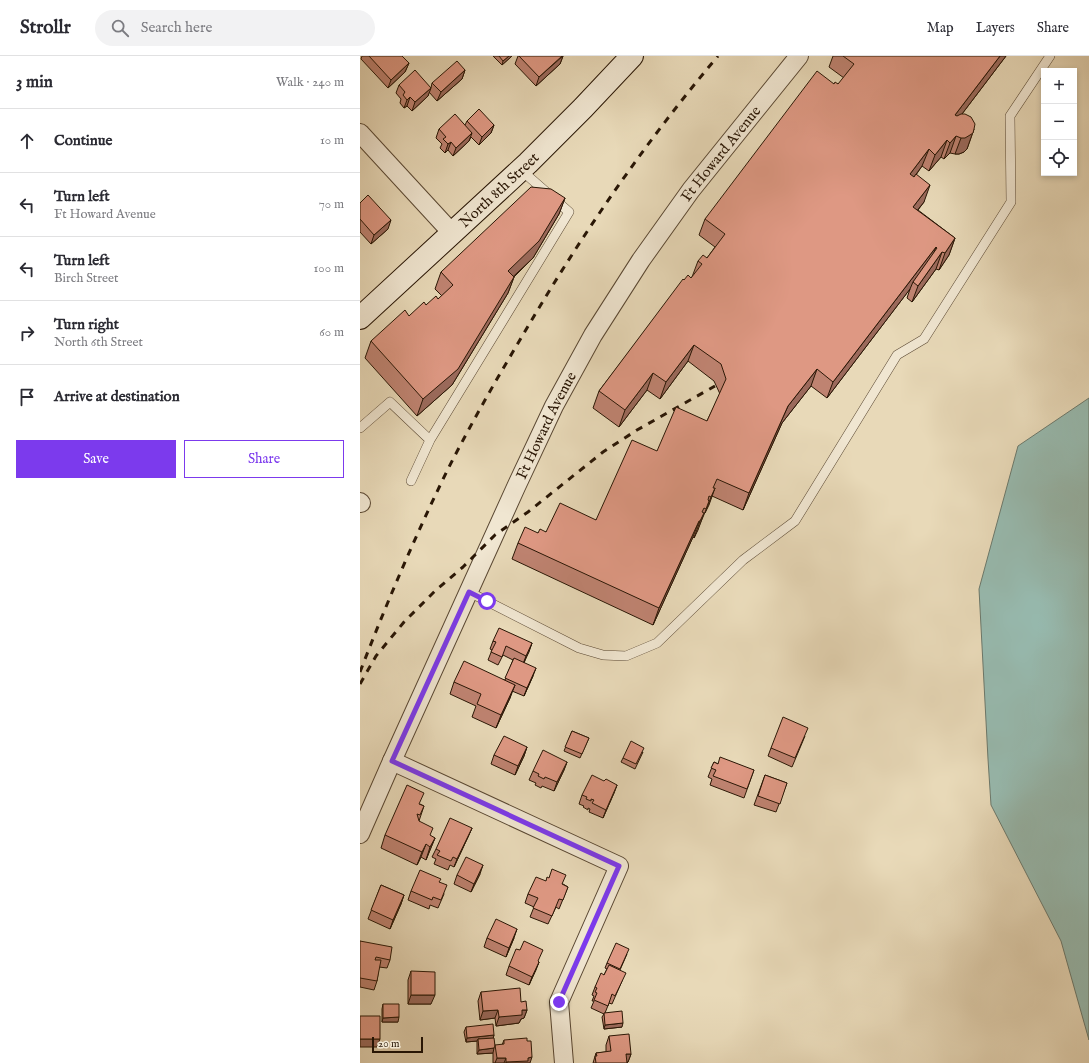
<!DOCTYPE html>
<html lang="en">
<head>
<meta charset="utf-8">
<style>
  body { margin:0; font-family:"IM FELL English",serif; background:#f2f2f3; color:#2b2b33 }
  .controls { position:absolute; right:12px; top:12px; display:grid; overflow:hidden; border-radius:0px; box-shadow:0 2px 6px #0003 }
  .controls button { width:36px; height:36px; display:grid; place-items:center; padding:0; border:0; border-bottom:1px solid #e1e1e2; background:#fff; color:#2b2b33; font:20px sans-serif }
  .scale { position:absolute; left:12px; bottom:10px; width:51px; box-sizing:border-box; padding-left:4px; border:2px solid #291605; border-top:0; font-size:11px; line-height:14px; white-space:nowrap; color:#291605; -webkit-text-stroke:3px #f0e6d1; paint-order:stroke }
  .stop { position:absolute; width:12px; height:12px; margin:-9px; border:3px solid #7c3aed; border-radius:50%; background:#fff }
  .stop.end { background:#7c3aed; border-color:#fff; box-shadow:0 1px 4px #0008 }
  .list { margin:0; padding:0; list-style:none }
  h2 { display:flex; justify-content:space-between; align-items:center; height:52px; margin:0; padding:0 16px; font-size:17px }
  h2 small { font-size:13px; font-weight:400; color:#7c7c81 }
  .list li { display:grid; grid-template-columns:26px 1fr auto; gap:12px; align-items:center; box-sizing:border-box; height:64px; padding:0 16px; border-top:1px solid #e1e1e2 }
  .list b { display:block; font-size:15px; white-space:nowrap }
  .list p { margin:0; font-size:13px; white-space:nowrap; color:#7c7c81 }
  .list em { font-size:13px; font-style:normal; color:#7c7c81 }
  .actions { display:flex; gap:8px; padding:12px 16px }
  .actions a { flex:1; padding:9px 0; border:1px solid #7c3aed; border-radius:0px; text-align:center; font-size:14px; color:#7c3aed }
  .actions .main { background:#7c3aed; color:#fff }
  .icon { flex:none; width:22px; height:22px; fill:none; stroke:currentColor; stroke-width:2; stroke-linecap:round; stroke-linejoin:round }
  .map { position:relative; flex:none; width:729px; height:1007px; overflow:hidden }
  header { display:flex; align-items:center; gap:24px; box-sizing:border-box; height:56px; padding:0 20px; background:#fff; border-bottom:1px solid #e1e1e2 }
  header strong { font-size:19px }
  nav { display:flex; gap:22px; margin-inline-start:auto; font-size:14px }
  .search { width:280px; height:36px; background:#f2f2f3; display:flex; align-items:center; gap:10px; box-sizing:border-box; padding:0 14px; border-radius:22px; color:#7c7c81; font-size:15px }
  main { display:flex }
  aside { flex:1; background:#fff }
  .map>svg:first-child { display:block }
</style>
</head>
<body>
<header>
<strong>Strollr</strong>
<div class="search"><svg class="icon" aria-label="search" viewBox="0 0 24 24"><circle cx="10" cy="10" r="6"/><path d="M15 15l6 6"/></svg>Search here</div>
<nav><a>Map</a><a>Layers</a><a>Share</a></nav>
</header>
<main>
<aside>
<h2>3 min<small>Walk · 240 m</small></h2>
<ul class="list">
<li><svg class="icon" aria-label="ahead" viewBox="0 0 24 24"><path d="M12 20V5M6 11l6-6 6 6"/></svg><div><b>Continue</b></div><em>10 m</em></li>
<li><svg class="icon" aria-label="left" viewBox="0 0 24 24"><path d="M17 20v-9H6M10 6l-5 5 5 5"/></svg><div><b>Turn left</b><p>Ft Howard Avenue</p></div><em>70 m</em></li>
<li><svg class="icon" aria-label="left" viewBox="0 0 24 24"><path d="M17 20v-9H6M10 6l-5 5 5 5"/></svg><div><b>Turn left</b><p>Birch Street</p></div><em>100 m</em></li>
<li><svg class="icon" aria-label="right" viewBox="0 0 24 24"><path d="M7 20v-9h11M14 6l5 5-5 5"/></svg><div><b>Turn right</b><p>North 6th Street</p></div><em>60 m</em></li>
<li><svg class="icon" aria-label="arrive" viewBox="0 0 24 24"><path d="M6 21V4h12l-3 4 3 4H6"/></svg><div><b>Arrive at destination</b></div></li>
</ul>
<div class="actions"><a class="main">Save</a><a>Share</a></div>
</aside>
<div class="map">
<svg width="729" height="1007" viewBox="0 0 729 1007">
  <rect width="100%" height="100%" fill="#e8d9b8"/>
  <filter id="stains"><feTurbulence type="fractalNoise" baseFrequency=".005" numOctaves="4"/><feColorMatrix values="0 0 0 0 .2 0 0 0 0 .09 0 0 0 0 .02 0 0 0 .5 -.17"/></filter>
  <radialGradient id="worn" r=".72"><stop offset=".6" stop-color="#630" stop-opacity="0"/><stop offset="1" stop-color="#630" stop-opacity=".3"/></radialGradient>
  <path fill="#97baaf" stroke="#6b786b" d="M729 342V984L701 885 631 749 628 703 619 533 658 390Z"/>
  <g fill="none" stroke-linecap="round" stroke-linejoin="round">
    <defs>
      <path id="service" d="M0 372 30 346 70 384 51 425
        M70 384 209 156 161 114
        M109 536 219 592 243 599 266 600 297 587 383 504 435 465 537 299 564 283 651 146 650 60 690 0"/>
      <g id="minor">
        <path d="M0 77 92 177"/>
        <path d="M0 446 1 447"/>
        <path d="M32 705 259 810 199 946 204 1007"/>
        <path id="s1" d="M0 778 32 705 156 431 194 350 233 279 281 204 331 134 439 0"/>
      </g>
      <g id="secondary">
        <path id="s2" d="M0 262 168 107 223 52 272 0"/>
      </g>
    </defs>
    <use href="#service" stroke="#594732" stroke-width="10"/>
    <use href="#minor" stroke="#594732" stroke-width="20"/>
    <use href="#secondary" stroke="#291605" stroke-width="24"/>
    <use href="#service" stroke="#f0e6d1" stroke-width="9"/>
    <use href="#minor" stroke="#f0e6d1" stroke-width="18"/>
    <use href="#secondary" stroke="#f0e6d1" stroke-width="22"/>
    <path stroke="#291605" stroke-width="3" stroke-dasharray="7 7" stroke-linecap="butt" d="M0 616C27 546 56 478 89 411 110 370 133 329 157 289 216 187 282 90 358 0
      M0 628 16 600 44 566 75 535 103 511 135 479 168 456 243 396 277 374 355 330"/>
  </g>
  <path fill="#bf8371" stroke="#291605" d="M2 0H42L49 7 45 16 28 32 1 3Z
    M133 0H152L142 9Z
    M158 0H203L200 8 176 30 155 8Z
    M473 0H646L602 58 614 73 607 93 604 96 599 98H595L590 97 584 103 581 101 569 115 562 110 556 119 564 146 558 154 595 182 589 199 579 214 576 213 552 246 547 242 550 233 467 342 451 330 422 367 383 454 352 440 334 482 333 481 293 569 152 503 158 487 178 477 186 476 236 464 297 395 347 365 360 338 354 325 328 305 300 343 287 334 259 371 233 352 239 335 324 224 331 222 332 221 338 205 347 202 355 191 339 179 345 163 474 28H478L484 22 469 11Z
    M105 14 102 23 77 45 69 36 68 40 52 55 47 50 44 52 40 47 41 43 36 37 39 29 71 32 72 27Z
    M107 65 134 69 131 77 119 89 111 81 109 85 93 100 88 94 85 97 80 92 82 88 76 82 79 73 105 69Z
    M205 142 199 158 173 202 154 221 148 237 92 329 57 360 5 302 11 285 49 260 66 249 78 243 82 240 75 233 81 216Z
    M0 147 28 173 11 188 0 176Z
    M133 585 172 587 164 607 173 620 164 640 152 635 150 642 136 672 112 661 116 650 90 638 94 626 145 624 153 604 143 599 138 609 128 604 132 594 130 593Z
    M212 675 229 682 220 702 204 695Z
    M445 680 432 711 408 700 411 692Z
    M167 691 164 700 155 719 131 708 134 699Z
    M283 696 275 713 261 706 263 702Z
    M207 706 204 714 194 735 182 730 181 732 175 729 176 727 169 724 173 715Z
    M354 706 358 708 394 714 384 742 350 729 352 723 348 721Z
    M405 719 427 727 416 756 394 749Z
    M257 729 254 737 243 762 229 756 230 753 228 752V754L223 751 224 750 219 748 222 739Z
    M60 748 64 750 59 765 70 780 75 782 70 794 66 804 61 801 57 809 21 792 25 779Z
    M112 772 108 781 94 811 90 809 88 814 74 808 76 803 72 801 76 793Z
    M120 818 111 836 94 828 97 819Z
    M186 825 203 828 208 831 199 853 196 851 188 868 170 861 174 851 165 847 168 838Z
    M79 826 84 838 78 852 70 849 69 853 48 844 51 835Z
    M21 829 44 839 41 848 30 873 8 863Z
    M127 882H154L146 901 124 891Z
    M0 885 30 904 27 912 19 911 17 925 14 934 0 931Z
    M267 898 260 914 262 925 252 948 249 947 245 957 262 971 244 973 242 961 244 958 231 952 234 945H232L234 940 232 939 235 931 244 919 247 913 245 912 247 907Z
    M179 906 169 929 146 919 149 910Z
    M51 915 71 948H48V924Z
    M121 936 161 946 167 954 164 962 161 963 159 967 136 970 135 962 120 964 118 945Z
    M23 948 38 966H22V953Z
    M106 971 134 979 133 982 135 990 142 989 144 984 170 1007H133V997L117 998V985L106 986 104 976Z
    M249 980 271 998 268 1006 267 1007H233L236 997 246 996V989Z"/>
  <path fill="#9b6a5c" stroke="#291605" d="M149 0H152L142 9 143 5Z
    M203 0 200 8 176 30 179 21Z
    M640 0H646L589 75 595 59Z
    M49 7 45 16 28 32 31 24Z
    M105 14 102 23 77 45 81 36Z
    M71 32 68 40 52 55 55 46Z
    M50 41 47 50 44 52 47 44Z
    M134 69 131 77 119 89 122 81Z
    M614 73 607 93 604 96 599 98H595L601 82Z
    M112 77 109 85 93 100 96 92Z
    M596 80 590 97 584 103 590 87Z
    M587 84 581 101 569 115 575 99Z
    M91 86 88 94 85 97 88 88Z
    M569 93 562 110 544 135 550 118Z
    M570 129 564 146 547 167 553 151Z
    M205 142 199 158 173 202 142 231 148 215Z
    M31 164 28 173 11 188 14 179Z
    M595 182 589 199 579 214 585 197Z
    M576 191 570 207 553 226 550 233 467 342 473 326Z
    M582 196 576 213 552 246 558 230Z
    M154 221 148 237 92 329 57 360 63 343Z
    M334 289 328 305 300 343 306 326Z
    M457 313 451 330 422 367 383 454 389 437 428 350Z
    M293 317 287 334 259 371 265 354Z
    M355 432 349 449 345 457 351 441Z
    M344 457 338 474 334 482 340 465Z
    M339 465 333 481 293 569 299 552Z
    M172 587 169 596 163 608 166 600Z
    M176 612 173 620 164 640 167 632Z
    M155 629 150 642 136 672 141 659Z
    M167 691 164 700 155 719 158 710Z
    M207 706 204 714 194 735 197 726Z
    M257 729 254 737 243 762 246 754Z
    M112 772 108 781 94 811 97 803Z
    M75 782 70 794 66 804 70 791Z
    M66 788 61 801 57 809 62 796Z
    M123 809 120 818 111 836 114 828Z
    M44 839 41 848 30 873 33 864Z
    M157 873 154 882 146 901 149 892Z
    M179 906 176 914 169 929 172 921Z
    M51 939H75L71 948H48Z
    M138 954 135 962 120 964 123 955Z
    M162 954H167L164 962 161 963 159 967 136 970 139 961Z
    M39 961 38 966H22L23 962Z
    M263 967 262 971 244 973 245 969Z
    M134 979 133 983H118L117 985 106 986 107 982Z
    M0 983H20L17 991H0Z
    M134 992 133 997 117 998 119 994Z
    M266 998H271L268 1006 263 1007Z
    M172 1001 170 1007H146V1006L168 1002Z
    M137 1002H146L144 1007H135Z"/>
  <path fill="#de9883" stroke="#291605" d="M9 0H42L49 7 31 24Z
    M139 0H149L143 5Z
    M159 0H202L179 21Z
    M483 0H640L595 59 597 60 601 58H605L611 61 615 68 614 73 613 77 610 79 605 82H601L596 80 590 87 587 84 575 99 569 93 550 118 554 121 556 118 570 129 553 151 595 182 585 197 582 196 558 230 553 226 577 192 576 191 473 326 457 313 428 350 389 437 357 423 353 432H355L351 441 349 440 348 444 349 445 346 453 344 452 342 456 344 457 340 465H339L299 552 158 487 165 471 178 477 180 473 186 476 200 447 236 464 272 384 297 395 316 351 347 365 366 323 361 308 334 289 306 326 293 317 265 354 239 335 323 223 324 224 328 219 331 222 342 208 338 205 343 199 347 202 365 178 345 163 457 15 474 28 475 26 478 28 494 8Z
    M97 5 105 14 81 36 72 27Z
    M55 14 71 32 55 46 50 41 47 44 43 39 45 36 39 29Z
    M119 53 134 69 122 81 107 65Z
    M95 58 112 77 96 92 91 86 88 88 83 83 86 81 79 73Z
    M171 131 191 133 205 142 179 185 148 215 154 221 98 313 63 343 11 285 45 254 49 260 64 246 66 249 76 240 78 243 93 229 81 216Z
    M8 139 31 164 14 179 0 163V147Z
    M139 572 172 587 166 600 146 590 142 601 131 596 136 586 133 585Z
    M154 602 176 612 167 632 145 622Z
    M104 605 155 629 141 659 117 648 121 638 94 626Z
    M423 661 448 672 435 702 411 692Z
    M212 675 229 682 222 698 205 691Z
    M144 680 167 691 158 710 134 699Z
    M271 685 284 692 276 708 263 702Z
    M183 694 207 706 197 726 185 721 184 723 178 720 179 718 173 715Z
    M360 701 394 714 387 733 353 720 356 714 351 712 354 706 358 708Z
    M232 719 244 725 246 723 257 729 246 754 232 747 234 744 231 743V745L226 743 227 741 222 739Z
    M405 719 427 727 420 748 398 740Z
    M47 729 64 737 59 748 64 750 60 759 57 758 59 765 73 772 70 779 75 782 70 791 66 788 62 796 25 779Z
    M90 762 112 772 97 803 93 801 91 805 77 799 80 795 76 793Z
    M106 801 123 809 114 828 97 819Z
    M192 813 206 819 202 828 208 831 203 844 199 843 192 860 173 852 178 842 168 838 176 821 186 825 187 821 189 822Z
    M60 814 81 823 79 826 87 829 81 844 73 841 72 844 51 835Z
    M21 829 44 839 33 864 11 854Z
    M136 863 157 873 149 892 127 882Z
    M0 885 32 891 30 904 16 901 15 904H21L17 925 0 922Z
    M164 885 183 894 178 905 179 906 172 921 149 910 156 893 160 894Z
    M256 887 269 893 260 913 247 907Z
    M249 909 266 917 255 940 252 938 248 950 234 944 237 937 235 936 237 932 235 931 241 917 244 919Z
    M51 915 75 916V939H51Z
    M160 932 161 946 166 945 167 954H162V959L139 961 138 954 123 955 121 936Z
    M23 948H39V961L23 962Z
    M262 955 263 967 245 969 244 957Z
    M0 960H20V983H0Z
    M133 968 134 979 107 982 106 971Z
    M269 978 271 998H266L267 1007H236L235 1000H237L236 997 251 995 249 980Z
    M134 982 135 990 134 992 119 994 118 983Z
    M167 982V985H171L172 1001 168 1002V1005L146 1006V1002H137L135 989 144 988V984Z"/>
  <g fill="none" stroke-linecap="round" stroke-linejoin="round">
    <path stroke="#7c3aed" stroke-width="5" d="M127 545 109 536 32 705 259 810 199 946"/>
  </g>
  <g text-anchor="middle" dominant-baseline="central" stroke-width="4" stroke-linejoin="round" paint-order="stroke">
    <g font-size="15" fill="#291605" stroke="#f0e6d1">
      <text stroke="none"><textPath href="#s1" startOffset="773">Ft Howard Avenue</textPath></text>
      <text stroke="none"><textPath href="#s2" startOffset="189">North 8th Street</textPath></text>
      <text stroke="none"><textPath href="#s1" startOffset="449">Ft Howard Avenue</textPath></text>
    </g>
  </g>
  <rect width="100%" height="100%" filter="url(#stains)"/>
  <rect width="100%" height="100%" fill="url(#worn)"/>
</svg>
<div class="controls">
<button>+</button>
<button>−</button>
<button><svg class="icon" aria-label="locate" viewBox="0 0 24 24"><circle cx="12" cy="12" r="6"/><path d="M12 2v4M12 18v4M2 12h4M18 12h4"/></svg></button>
</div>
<div class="scale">20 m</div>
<div class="stop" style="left:127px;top:545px"></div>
<div class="stop end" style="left:199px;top:946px"></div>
</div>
</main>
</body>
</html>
